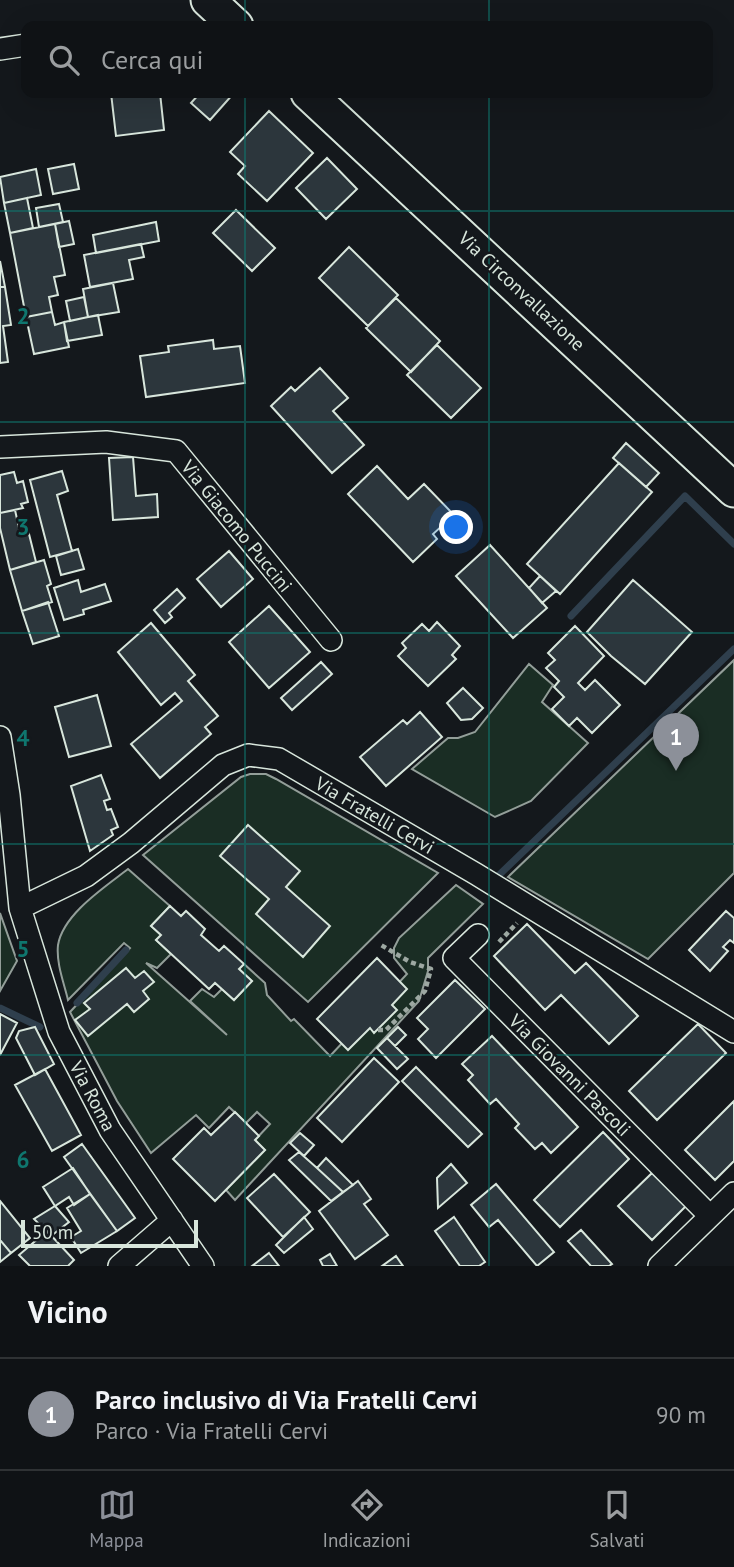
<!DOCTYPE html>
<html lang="it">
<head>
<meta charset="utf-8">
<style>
  body { margin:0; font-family:"PT Sans",sans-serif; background:#181b1e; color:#f1f3f6 }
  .scale { position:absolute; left:21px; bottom:18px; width:177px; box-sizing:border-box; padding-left:7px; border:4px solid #d8e6dc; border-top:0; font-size:19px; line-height:24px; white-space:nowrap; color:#d8e6dc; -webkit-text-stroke:5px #14181c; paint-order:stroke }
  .you { position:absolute; left:457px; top:528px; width:24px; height:24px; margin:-18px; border:5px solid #fff; border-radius:50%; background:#1a73e8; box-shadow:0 0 0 10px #1a73e833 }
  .badge { display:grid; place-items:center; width:46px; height:46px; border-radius:50%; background:#8c9099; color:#fff; font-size:23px; font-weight:700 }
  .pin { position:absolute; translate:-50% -58px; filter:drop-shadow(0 2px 4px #0008) }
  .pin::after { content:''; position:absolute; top:37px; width:24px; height:21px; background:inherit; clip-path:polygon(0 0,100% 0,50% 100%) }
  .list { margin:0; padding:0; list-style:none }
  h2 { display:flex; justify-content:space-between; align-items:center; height:91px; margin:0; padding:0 28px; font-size:30px }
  h2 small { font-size:23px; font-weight:400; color:#9b9ea0 }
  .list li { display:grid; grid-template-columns:46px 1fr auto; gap:21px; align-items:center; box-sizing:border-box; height:112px; padding:0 28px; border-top:2px solid #2f3234 }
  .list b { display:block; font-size:26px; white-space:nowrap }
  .list p { margin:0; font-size:23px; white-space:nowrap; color:#9b9ea0 }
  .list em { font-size:23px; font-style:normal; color:#9b9ea0 }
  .icon { flex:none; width:38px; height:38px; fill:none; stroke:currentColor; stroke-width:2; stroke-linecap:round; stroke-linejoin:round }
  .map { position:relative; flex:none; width:734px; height:1266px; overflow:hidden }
  .search { position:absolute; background:#0f1215; box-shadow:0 7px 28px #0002; left:21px; right:21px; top:21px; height:77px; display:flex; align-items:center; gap:18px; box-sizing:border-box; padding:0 24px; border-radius:14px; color:#9b9ea0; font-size:26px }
  .sheet { height:203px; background:#0f1215 }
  nav { display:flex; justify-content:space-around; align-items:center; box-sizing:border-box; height:98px; border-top:2px solid #2f3234; background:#0f1215; font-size:19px; color:#9b9ea0 }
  nav a { display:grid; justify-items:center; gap:4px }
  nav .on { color:#8c9099 }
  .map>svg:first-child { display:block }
</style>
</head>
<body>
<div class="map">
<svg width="734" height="1266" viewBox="0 0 734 1266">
  <rect width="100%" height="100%" fill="#14181c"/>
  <path fill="#1a2d24" stroke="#939e99" stroke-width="2" d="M734 660V873L648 959 508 877Z
    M529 664 553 685 542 702 588 743 531 801 495 817 412 769 448 738H458L475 732Z
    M250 774H266L276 779 438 873 308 1002 143 855 241 777Z
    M128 869 170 906 151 926 161 935 156 940 171 954 157 968 146 963 227 1035 190 1001 202 989 214 997 222 989 234 1000 252 981 239 969 244 964 265 983 267 995 291 1021 294 1019 330 1056 407 974 394 958V948L399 938 456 885 483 904 428 958V971L419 1001 235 1200 226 1190 265 1150 255 1140 270 1124 257 1112 246 1123 229 1107 209 1128 196 1115 151 1153 117 1101 70 1012 130 948 124 943 68 1000C64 983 56 963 58 945 63 914 105 887 128 869Z
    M0 913 17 961 0 991Z"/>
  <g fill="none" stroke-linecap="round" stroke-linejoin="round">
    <path stroke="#2f3f4d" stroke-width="7" d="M571 616 685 496 734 544
      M499 875 734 649
      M77 1003 126 950
      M0 1008 40 1027"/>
  </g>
  <path fill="#2c363c" stroke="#d8e6dc" stroke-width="2" d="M111 93H160L164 130 116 136Z
    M200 93H234L210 120 191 103Z
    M269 111 313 153 267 201 238 174 245 166 230 152Z
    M327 158 357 189 326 219 296 188Z
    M74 164 79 189 53 194 48 169Z
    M36 169 41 195 4 203 0 177Z
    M27 198 33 228 10 233 4 203Z
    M59 204 63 222 39 227 36 208Z
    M236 210 275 248 252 271 213 233Z
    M69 221 74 244 59 247 55 224Z
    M156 222 159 241 96 253 93 235Z
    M55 224 65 275 54 277 58 295 49 297 52 312 26 317 10 233Z
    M141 244 144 257 129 260 133 279 90 287 84 255Z
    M349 247 398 295 368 326 319 278Z
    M0 261 5 287H0Z
    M113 283 119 312 88 317 83 289Z
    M0 287H5L11 325 3 326 8 362 0 363Z
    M84 297 88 317 70 321 66 301Z
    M396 298 440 341 411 372 366 328Z
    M52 312 55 325 64 322 69 347 34 354 26 317Z
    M98 315 102 335 67 341 64 322Z
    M213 340 214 349 240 346 245 383 146 397 140 356 169 352 168 346Z
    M437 345 481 388 451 418 407 375Z
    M320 368 348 398 333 411 364 445 332 473 271 406 291 387 295 391Z
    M626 443 659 473 646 487 613 458Z
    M133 457 136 496 157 494 158 517 113 520 109 458Z
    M619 463 652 492 560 594 527 564Z
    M377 466 408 499 424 484 454 515 433 534 437 539 413 562 348 494Z
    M62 471 68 491 57 495 72 551 50 557 30 480Z
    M14 472 17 483 23 481 28 502 21 504 23 508 0 513V475Z
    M15 510 19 528 27 526 36 562 10 570 0 528V513Z
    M490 545 547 608 513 638 456 576Z
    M78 549 84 569 61 575 56 556Z
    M229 551 253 579 221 607 197 579Z
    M44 560 51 584 47 586 52 602 22 611 10 570Z
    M540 576 556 591 542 603 529 588Z
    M78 580 81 592 105 584 111 601 83 610 84 614 64 620 54 588Z
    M633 580 692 632 645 684 611 656 587 632Z
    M177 589 185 598 169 613 172 617 165 623 154 610Z
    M48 602 59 636 33 644 22 611Z
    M269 606 310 652 269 688 229 642Z
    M437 622 460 646 452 655 456 659 428 686 398 656 406 648 402 643 422 624 429 631Z
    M151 623 195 675 188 681 218 716 205 727 211 734 160 778 131 744 182 701 175 693 161 705 118 652Z
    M575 626 604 656 578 683 585 690 595 680 620 705 592 733 577 718 569 726 552 709 564 697 554 687 559 681 546 668 555 660 548 653Z
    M321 662 332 674 292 710 281 698Z
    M463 688 483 708 472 719 461 720 447 703Z
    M97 695 111 746 69 757 55 707Z
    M420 712 442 737 386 786 360 757 403 720 407 724Z
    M101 775 110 799 104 801 107 810 111 809 118 827 111 830 113 835 90 851 71 786Z
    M248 825 300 871 286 887 330 926 303 957 256 914 269 899 220 856Z
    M170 906 181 916 186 911 205 929 201 935 219 951 224 946 244 964 239 969 252 981 234 1000 215 983 209 989 156 940 161 935 151 926Z
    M726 911 734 918V943L730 940 723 947 728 951 710 971 689 950Z
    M527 924 575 973 586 963 638 1016 609 1044 561 995 545 1010 494 956Z
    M377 958 407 989 392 1005 397 1010 374 1033 370 1028 348 1050 317 1019Z
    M126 968 135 978 144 971 154 982 143 991 149 999 134 1012 127 1004 88 1036 75 1020 90 1009 84 1003Z
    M455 980 485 1009 436 1058 418 1039 428 1029 417 1018Z
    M0 1014 17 1023 0 1055Z
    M698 1024 726 1053 657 1120 629 1091Z
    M35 1027 54 1064 35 1075 16 1038 19 1031Z
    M398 1027 406 1035 395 1046 387 1038Z
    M492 1036 578 1127 551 1153 542 1143 535 1149 515 1128 519 1124 496 1099 490 1104 468 1080 473 1075 462 1064Z
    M387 1038 408 1059 397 1069 377 1048Z
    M374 1058 399 1082 342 1142 317 1118Z
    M416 1067 482 1134 468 1147 402 1081Z
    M45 1069 81 1135 52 1151 15 1085Z
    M734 1101V1161L715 1180 685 1150Z
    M235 1112 259 1136 255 1140 265 1150 215 1201 173 1159 204 1128 211 1135Z
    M603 1132 629 1159 560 1227 534 1200Z
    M300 1133 314 1145 304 1156 290 1143Z
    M82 1144 135 1218 117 1231 64 1157Z
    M299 1152 317 1168 343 1192 331 1201 289 1160Z
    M326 1158 353 1185 343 1192 317 1168Z
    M451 1164 467 1183 438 1208 437 1178Z
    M73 1168 90 1194 74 1205 69 1197 55 1206 43 1187Z
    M652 1173 686 1206 652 1240 618 1206Z
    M274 1174 310 1212 283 1237 247 1198Z
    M358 1181 371 1199 364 1204 388 1235 355 1259 319 1211Z
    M496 1184 554 1252 537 1266 498 1220 489 1227 471 1205Z
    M90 1194 117 1231 81 1253 71 1237 81 1231 67 1208Z
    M0 1201 30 1238 11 1253 0 1240Z
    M55 1206 69 1222 51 1236 34 1219Z
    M304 1217 313 1229 284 1253 276 1245Z
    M454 1217 485 1262 479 1266H460L435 1231Z
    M581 1230 612 1264 609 1266H591L568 1241Z
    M47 1231 74 1260 68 1266H30L19 1255Z
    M0 1240 11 1253 0 1262Z
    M269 1253 279 1266H252Z
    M330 1254 337 1266H323L320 1260Z
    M396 1256 403 1266H382Z"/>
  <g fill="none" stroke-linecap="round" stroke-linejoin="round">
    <defs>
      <path id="street" d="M0 49 26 45
        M0 447 106 442 176 451 331 640
        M0 737 9 795 20 908 59 1032 110 1130 203 1266
        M20 908 86 876 131 843 223 765 248 755 279 759 476 874 734 1032
        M478 935 454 958 710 1216
        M119 1266 172 1220
        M659 1266 734 1193"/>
      <path id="primary" d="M208 0 236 26
        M308 93 734 490"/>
    </defs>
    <use href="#street" stroke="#d8e6dc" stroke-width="24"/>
    <use href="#primary" stroke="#d8e6dc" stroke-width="37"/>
    <path stroke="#9da8a2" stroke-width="4.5" stroke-dasharray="5 3.5" stroke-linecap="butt" d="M499 942 517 923
      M378 1030H386L425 991 431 969 410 962 381 945"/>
    <use href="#street" stroke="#14181c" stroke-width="21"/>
    <use href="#primary" stroke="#14181c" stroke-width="33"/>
  </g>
  <path fill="none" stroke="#0f766e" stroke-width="2" stroke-opacity="0.55" d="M245 0V26M489 0V26M245 93V1266M489 93V1266M0 211H734M0 422H734M0 633H734M0 844H734M0 1055H734"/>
  <g text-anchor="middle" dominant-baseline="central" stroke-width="5" stroke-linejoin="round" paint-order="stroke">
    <g font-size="19" fill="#d8e6dc" stroke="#14181c">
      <text transform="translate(522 291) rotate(43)">Via Circonvallazione</text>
      <text transform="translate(237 526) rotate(51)">Via Giacomo Puccini</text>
      <text transform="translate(375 815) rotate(30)">Via Fratelli Cervi</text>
      <text transform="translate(570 1075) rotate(45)">Via Giovanni Pascoli</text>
      <text transform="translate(93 1096) rotate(62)">Via Roma</text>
    </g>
  </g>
  <g font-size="23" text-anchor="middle" font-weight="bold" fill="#0f766e" stroke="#14181c" stroke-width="5" stroke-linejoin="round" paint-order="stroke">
    <text x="23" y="324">2</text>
    <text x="23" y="535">3</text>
    <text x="23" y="746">4</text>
    <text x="23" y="957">5</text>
    <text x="23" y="1168">6</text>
  </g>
</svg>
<div class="scale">50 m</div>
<div class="you"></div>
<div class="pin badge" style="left:676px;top:771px">1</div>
<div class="search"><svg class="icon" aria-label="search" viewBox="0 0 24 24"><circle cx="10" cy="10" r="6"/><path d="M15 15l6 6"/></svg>Cerca qui</div>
</div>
<section class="sheet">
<h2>Vicino<small></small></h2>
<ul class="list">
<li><span class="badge">1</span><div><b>Parco inclusivo di Via Fratelli Cervi</b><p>Parco · Via Fratelli Cervi</p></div><em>90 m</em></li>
</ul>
</section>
<nav>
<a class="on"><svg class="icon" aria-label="map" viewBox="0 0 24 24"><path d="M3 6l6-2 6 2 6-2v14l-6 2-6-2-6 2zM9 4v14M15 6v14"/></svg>Mappa</a>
<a><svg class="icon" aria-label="directions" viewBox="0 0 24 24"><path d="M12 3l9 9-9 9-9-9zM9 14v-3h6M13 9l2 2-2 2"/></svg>Indicazioni</a>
<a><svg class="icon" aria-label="saved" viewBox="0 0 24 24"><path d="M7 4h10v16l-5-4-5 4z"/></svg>Salvati</a>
</nav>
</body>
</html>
